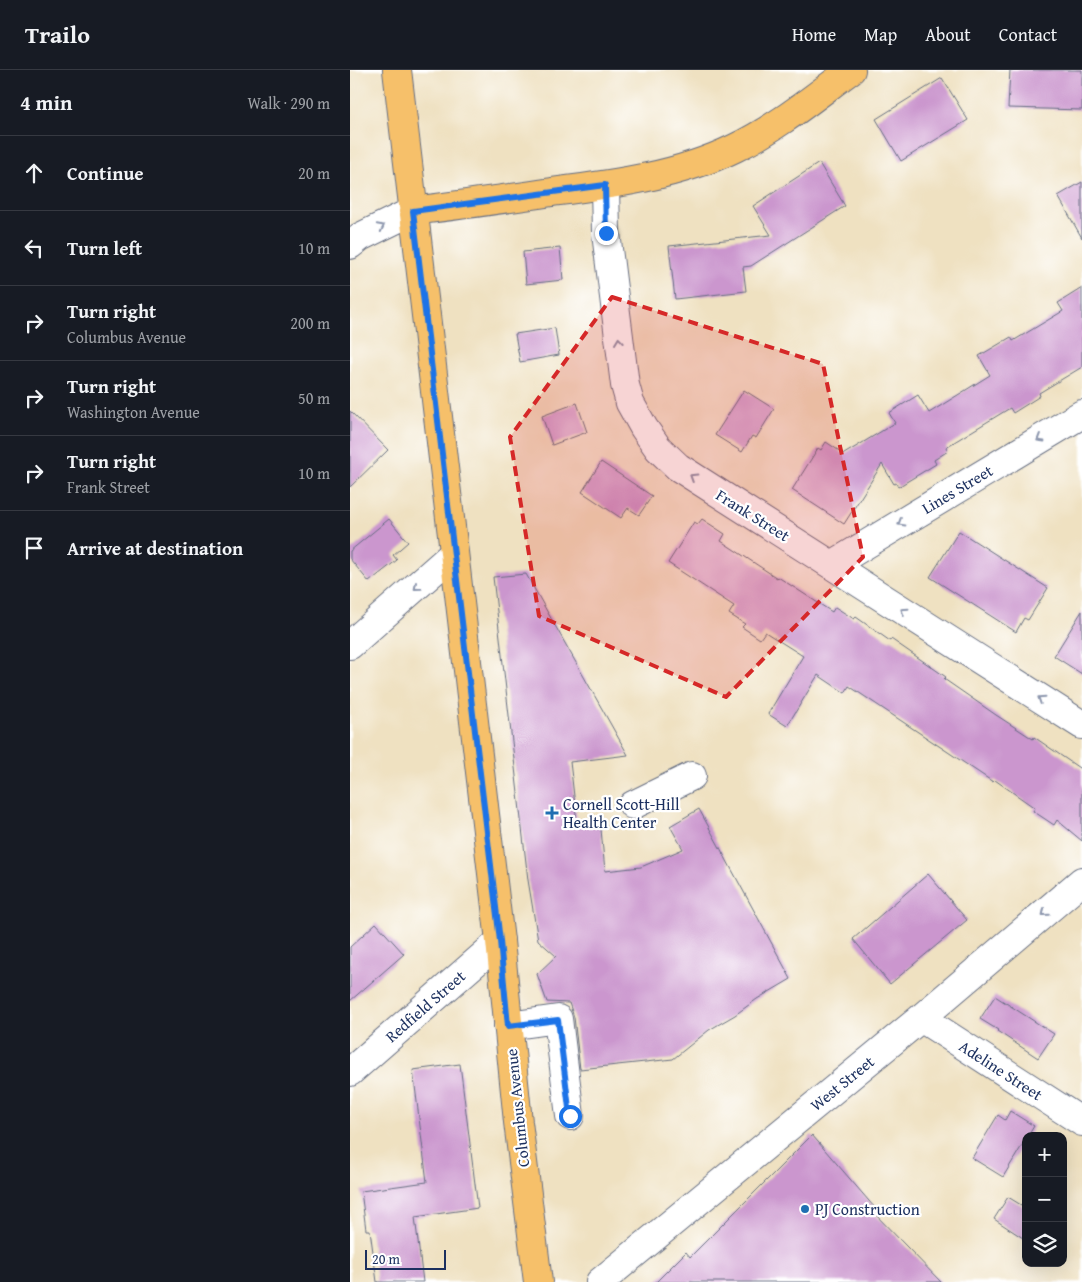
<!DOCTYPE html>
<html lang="en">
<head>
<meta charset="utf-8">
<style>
  body { margin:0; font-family:"Gentium Book Plus",serif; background:#20242c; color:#f1f3f6 }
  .controls { position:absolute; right:15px; bottom:15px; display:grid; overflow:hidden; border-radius:10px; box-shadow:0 5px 20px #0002 }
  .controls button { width:45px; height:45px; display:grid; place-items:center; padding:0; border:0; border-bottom:1px solid #363941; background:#171b24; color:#f1f3f6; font:25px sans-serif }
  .scale { position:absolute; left:15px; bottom:12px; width:81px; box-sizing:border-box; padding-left:5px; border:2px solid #1b2f5e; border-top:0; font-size:14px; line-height:18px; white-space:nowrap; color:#1b2f5e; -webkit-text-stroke:4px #fff; paint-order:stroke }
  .stop { position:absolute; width:15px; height:15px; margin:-11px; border:4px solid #1a73e8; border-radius:50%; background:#fff }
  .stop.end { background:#1a73e8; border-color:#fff; box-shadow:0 1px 5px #0008 }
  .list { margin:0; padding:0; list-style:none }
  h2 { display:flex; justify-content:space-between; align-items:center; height:65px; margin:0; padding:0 20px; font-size:21px }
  h2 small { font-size:16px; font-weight:400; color:#9ea1a6 }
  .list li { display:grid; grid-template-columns:32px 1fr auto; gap:15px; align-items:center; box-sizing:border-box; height:75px; padding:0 20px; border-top:1px solid #363941 }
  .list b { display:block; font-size:19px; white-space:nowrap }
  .list p { margin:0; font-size:16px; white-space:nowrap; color:#9ea1a6 }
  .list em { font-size:16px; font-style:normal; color:#9ea1a6 }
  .icon { flex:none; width:28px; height:28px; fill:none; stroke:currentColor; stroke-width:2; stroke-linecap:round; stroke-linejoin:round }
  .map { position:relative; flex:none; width:732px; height:1212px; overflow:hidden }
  header { display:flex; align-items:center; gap:30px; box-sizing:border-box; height:70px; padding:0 25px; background:#171b24; border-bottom:1px solid #363941 }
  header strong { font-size:24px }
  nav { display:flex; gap:28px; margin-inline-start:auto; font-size:18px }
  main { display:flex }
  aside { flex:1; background:#171b24 }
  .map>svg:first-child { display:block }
</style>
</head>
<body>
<header>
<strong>Trailo</strong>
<nav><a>Home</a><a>Map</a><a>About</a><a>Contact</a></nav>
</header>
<main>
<aside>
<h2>4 min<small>Walk · 290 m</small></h2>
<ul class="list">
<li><svg class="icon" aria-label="ahead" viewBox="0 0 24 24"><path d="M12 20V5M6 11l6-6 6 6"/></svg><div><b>Continue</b></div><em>20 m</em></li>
<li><svg class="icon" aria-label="left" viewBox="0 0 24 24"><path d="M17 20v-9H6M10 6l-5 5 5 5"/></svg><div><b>Turn left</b></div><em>10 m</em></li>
<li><svg class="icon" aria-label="right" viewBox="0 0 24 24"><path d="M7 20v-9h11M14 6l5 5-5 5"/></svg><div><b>Turn right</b><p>Columbus Avenue</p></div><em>200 m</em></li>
<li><svg class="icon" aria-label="right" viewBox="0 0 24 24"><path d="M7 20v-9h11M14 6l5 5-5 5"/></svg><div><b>Turn right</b><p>Washington Avenue</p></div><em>50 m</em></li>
<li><svg class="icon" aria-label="right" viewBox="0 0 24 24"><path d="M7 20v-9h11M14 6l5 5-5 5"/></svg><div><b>Turn right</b><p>Frank Street</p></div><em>10 m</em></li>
<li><svg class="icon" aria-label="arrive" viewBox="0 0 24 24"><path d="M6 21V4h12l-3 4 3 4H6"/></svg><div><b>Arrive at destination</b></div></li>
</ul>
</aside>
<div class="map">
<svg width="732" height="1212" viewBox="0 0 732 1212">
  <rect width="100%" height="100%" fill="#fff"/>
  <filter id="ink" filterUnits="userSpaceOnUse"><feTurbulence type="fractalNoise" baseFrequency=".02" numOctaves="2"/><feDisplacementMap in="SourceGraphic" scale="10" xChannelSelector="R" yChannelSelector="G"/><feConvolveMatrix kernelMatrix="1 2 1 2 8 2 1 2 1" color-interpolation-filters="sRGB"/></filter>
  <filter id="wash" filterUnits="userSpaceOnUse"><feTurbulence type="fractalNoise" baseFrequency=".0096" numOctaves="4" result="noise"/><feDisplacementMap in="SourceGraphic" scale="20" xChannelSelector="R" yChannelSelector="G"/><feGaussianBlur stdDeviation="1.12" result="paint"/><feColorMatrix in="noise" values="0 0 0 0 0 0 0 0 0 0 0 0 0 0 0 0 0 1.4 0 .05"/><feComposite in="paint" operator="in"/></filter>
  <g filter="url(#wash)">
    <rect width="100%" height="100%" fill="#efe1c1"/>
    <g id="blocks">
      <path fill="#cb96ce" d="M660 0H732V40L658 38Z
        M592 8 618 50 551 91 526 49Z
        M469 93 495 136 401 196 393 197 396 221 325 229 319 176 421 165 403 136Z
        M732 112V168L708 126Z
        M210 178 213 210 176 214 173 182Z
        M732 218V297L689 323 690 326 663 343 660 338 596 377 598 381 584 390 586 394 548 417 546 413 544 414 532 394 494 454 442 420 468 378 471 380 476 372 494 384 545 353 539 343 568 325 579 343 640 305 629 286 661 267 663 271 713 241 708 233Z
        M205 258 209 285 170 292 165 264Z
        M394 320 424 339 406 368 402 366 392 382 365 365Z
        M227 333 237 362 202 375 192 346Z
        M0 341 38 380 0 417Z
        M251 392 302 426 289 445 278 438 271 448 232 422Z
        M39 449 58 472 43 485 47 490 19 512 0 489V481Z
        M352 449 375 464 371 471 427 508 428 507 482 542 485 537 504 549 506 547 540 571 541 569 596 607 594 609 646 645 683 669 684 667 732 700V771L707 750 704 755 683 741 685 738 645 710 643 712 499 616 495 623 468 605 437 656 418 644 453 586 415 562 410 569 392 557 395 554 379 544 384 536 318 493 344 452 348 454Z
        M609 461 698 518 678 550 674 548 666 562 580 507Z
        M176 504 278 685 220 692 227 752 250 749 255 801 291 797 333 779 320 756 349 739 441 909 407 929 385 945 359 960 323 989 230 999 224 947 219 933 197 932 187 904 206 886 188 870 178 810 143 507Z
        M732 541V604L704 586Z
        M578 804 617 850 540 914 503 869Z
        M26 853 54 884 0 931V877Z
        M645 926 704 964 688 988 647 961 648 960 630 949Z
        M110 994 128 1138 65 1147 73 1212H27L20 1160H16L11 1121 77 1112 63 1000Z
        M660 1041 684 1056 678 1066H676V1069L653 1107 622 1088 648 1045 655 1050Z
        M462 1065 525 1138 522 1141 591 1212H306L336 1182 340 1187Z
        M658 1127 676 1138V1170L644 1149Z"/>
    </g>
  </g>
  <g filter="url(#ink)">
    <use href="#blocks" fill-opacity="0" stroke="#656d81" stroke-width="1"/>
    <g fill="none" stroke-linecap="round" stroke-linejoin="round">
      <defs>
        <path id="minor" d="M255 115 256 163 275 315 280 333 294 358 308 378 328 397 732 655
          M0 175 10 167 63 141
          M482 495 732 344
          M0 575 103 484
          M283 735 342 706
          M571 948 732 1052
          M158 956 208 949 220 1046
          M0 1002 150 871
          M250 1212 571 948 732 811"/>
        <path id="major" d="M47 0 150 871 168 1052 188 1212
          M63 141C109 135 156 129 202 122 264 114 328 106 385 78 427 58 464 27 501 0"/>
      </defs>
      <use href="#minor" stroke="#656d81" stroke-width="30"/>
      <use href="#major" stroke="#656d81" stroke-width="30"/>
      <use href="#minor" stroke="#fff" stroke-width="28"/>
      <use href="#major" stroke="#f6c06b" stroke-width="28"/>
    </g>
    <defs><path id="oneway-chevron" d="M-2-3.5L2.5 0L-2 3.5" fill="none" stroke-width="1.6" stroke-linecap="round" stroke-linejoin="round" transform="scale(1.25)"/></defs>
    <g stroke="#8d97ae">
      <use href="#oneway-chevron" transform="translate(31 157) rotate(-27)"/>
      <use href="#oneway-chevron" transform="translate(269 271) rotate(-97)"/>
      <use href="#oneway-chevron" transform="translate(690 369) rotate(149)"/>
      <use href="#oneway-chevron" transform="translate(343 407) rotate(-148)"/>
      <use href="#oneway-chevron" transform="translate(551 453) rotate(149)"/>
      <use href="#oneway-chevron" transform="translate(67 517) rotate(139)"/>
      <use href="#oneway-chevron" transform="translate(554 541) rotate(-147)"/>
      <use href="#oneway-chevron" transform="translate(691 629) rotate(-147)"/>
      <use href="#oneway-chevron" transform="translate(695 843) rotate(140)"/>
    </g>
  </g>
  <g fill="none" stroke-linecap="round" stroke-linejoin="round" filter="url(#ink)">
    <path stroke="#1a73e8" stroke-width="6" d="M220 1046 208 950 158 956 150 871 63 141 255 115 256 163"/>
  </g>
  <path fill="#d62828" fill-opacity="0.2" stroke="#d62828" stroke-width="4" stroke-dasharray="10 6" stroke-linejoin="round" d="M262 227 473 294 513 487 376 627 189 546 160 367Z"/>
  <g fill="#1f6fb2" stroke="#fff" stroke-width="2">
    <path d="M199.5 735.5h5v5h5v5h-5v5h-5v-5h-5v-5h5z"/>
    <circle cx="455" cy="1139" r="5"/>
  </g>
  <g text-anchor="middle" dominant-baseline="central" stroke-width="4.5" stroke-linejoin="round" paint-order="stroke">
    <g font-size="16" fill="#1b2f5e" stroke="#fff">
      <text transform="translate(607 419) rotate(-31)">Lines Street</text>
      <text transform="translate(403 445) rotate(32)">Frank Street</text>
      <text transform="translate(75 936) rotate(-41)">Redfield Street</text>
      <text transform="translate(651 1000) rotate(33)">Adeline Street</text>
      <text transform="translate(492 1013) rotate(-39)">West Street</text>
      <text transform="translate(167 1038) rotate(-96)">Columbus Avenue</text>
    </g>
    <g font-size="16" fill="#1b2f5e" stroke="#fff" text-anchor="start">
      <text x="213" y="734">Cornell Scott-Hill<tspan x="213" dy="18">Health Center</tspan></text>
      <text x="465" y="1139">PJ Construction</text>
    </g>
  </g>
</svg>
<div class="controls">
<button>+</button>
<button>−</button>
<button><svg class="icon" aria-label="layers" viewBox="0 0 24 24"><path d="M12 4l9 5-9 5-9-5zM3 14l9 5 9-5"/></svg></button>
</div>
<div class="scale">20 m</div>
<div class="stop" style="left:220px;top:1046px"></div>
<div class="stop end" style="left:256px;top:163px"></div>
</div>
</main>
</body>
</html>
